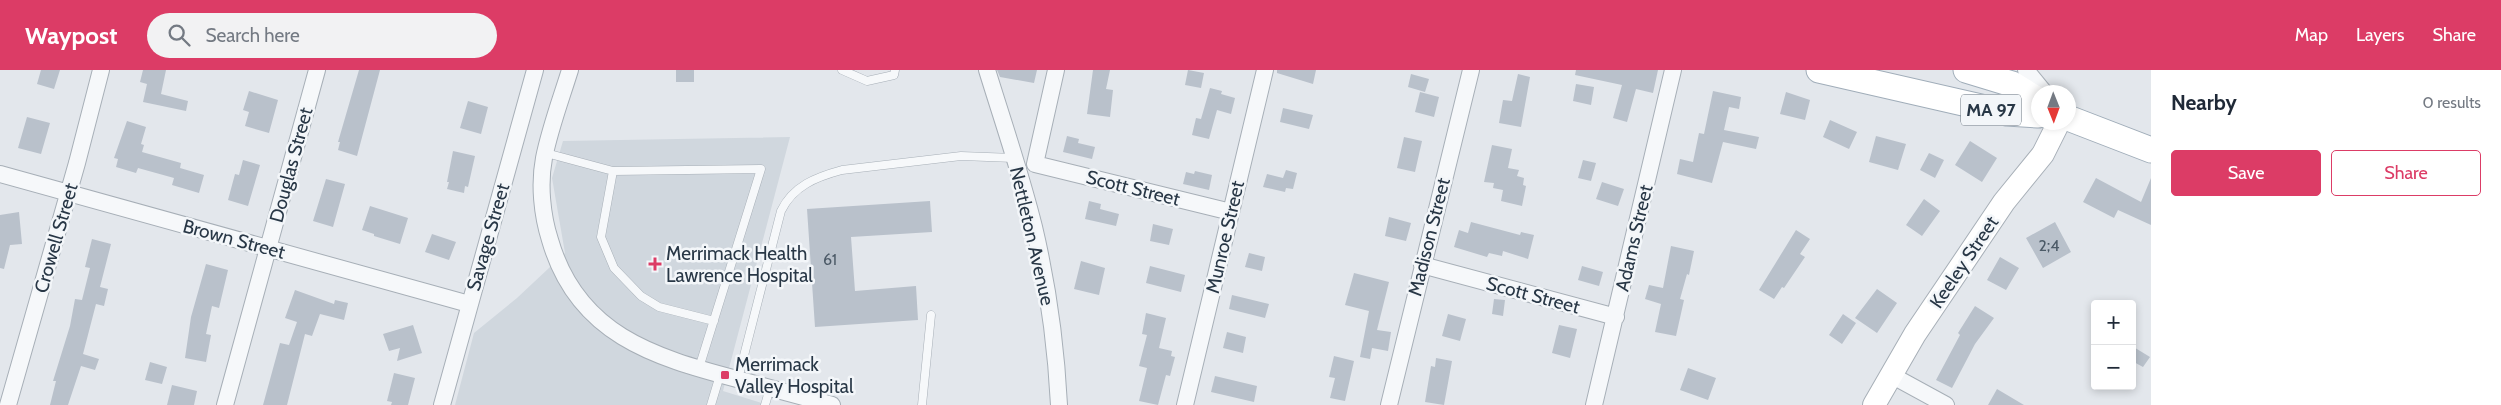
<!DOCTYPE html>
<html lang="en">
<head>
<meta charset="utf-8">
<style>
  body { margin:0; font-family:Cabin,sans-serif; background:#f2f2f3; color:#1f2937 }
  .controls { position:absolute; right:15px; bottom:15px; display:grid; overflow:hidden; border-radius:5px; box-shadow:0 2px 8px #0003 }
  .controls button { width:45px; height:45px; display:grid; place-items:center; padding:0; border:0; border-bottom:1px solid #e0e1e3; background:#fff; color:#1f2937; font:25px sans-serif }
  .compass { position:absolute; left:2031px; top:15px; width:45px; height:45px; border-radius:50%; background:#fff; box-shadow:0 2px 8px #0003; rotate:179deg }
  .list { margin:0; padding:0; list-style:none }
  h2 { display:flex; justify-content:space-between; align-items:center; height:65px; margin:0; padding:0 20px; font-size:21px }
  h2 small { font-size:16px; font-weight:400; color:#747a83 }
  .actions { display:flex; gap:10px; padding:15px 20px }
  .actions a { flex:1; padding:11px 0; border:1px solid #dc3c66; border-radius:5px; text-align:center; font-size:18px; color:#dc3c66 }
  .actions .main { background:#dc3c66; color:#fff }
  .icon { flex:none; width:28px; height:28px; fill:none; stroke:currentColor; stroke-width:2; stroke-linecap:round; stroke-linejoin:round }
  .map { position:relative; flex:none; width:2151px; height:335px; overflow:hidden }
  header { display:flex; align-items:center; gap:30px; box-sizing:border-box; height:70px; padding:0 25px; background:#dc3c66; color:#fff }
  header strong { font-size:24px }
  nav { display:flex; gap:28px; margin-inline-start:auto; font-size:18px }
  .search { width:350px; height:45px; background:#f2f2f3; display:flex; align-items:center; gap:12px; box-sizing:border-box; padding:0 18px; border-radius:28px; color:#747a83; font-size:19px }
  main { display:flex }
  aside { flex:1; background:#fff }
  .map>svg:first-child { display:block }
</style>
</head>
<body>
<header>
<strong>Waypost</strong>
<div class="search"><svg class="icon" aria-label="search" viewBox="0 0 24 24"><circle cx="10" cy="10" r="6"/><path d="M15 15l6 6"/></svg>Search here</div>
<nav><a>Map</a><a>Layers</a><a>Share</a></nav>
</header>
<main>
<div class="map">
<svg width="2151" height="335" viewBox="0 0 2151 335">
  <rect width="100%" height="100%" fill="#e3e7ec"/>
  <path fill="#d0d7de" d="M790 67 723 321 768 335H455L474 263 517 228 565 183 552 108 563 71Z"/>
  <path fill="#b9c1cb" d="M41 0H60L54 19 37 14Z
    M143 0H166L161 24 188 31 186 41 143 32 147 14 140 12Z
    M359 0H380L357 86 338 80 340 72H338Z
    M676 0H694V12H676Z
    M997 0H1037L1034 13 1000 7Z
    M1093 0H1110L1106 19 1113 20 1110 47 1087 44Z
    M1188 0 1204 3 1201 18 1185 15Z
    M1277 0H1316L1313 14 1277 3Z
    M1576 0H1658L1653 23 1636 19 1627 52 1613 48 1622 15 1575 5Z
    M1411 4 1429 9 1425 22 1408 17Z
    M1518 4 1530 7 1521 57 1499 53 1503 30 1512 31Z
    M1576 14 1594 17 1591 35 1573 31Z
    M1210 18 1222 21 1221 24 1235 28 1231 44 1217 40 1209 69 1192 65 1196 48 1201 49Z
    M249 21 278 30 269 63 245 56 249 42 243 40Z
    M1713 21 1741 27 1739 39 1729 37 1724 60 1759 67 1756 79 1723 72 1712 113 1677 104 1680 89 1693 92 1699 63 1704 64Z
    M1420 22 1439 27 1434 47 1415 42Z
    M1786 22 1810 30 1805 50 1780 44Z
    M468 31 488 37 481 64 460 58Z
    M1283 38 1313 45 1309 59 1280 52Z
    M27 47 50 53 41 84 18 78Z
    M1830 50 1857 62 1849 79 1823 67Z
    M127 51 146 57 141 74 144 75 142 82 181 93 180 98 204 105 199 123 172 115 174 108 138 98 136 103 116 97 118 89 114 88Z
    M1067 66 1079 69 1078 73 1095 77 1092 89 1063 82Z
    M1876 66 1906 74 1898 100 1869 92Z
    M1404 67 1422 71 1415 102 1397 98Z
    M1970 71 1997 88 1982 112 1955 95Z
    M1492 75 1512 79 1508 98 1519 100 1517 106 1524 108 1523 115 1526 116 1522 136 1501 131 1503 120 1493 118 1494 113 1484 112Z
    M453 81 475 86 468 117 465 116 464 123 447 119 449 112H447Z
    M1929 83 1944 90 1935 108 1920 100Z
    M243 90 260 95 248 136 228 130 235 104 239 105Z
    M1583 90 1596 93 1591 111 1578 108Z
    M1286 100 1297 103 1293 119 1286 118 1285 122 1263 117 1267 104 1283 108Z
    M1195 101 1212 105 1209 120 1183 114 1186 102 1194 104Z
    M2096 108 2141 132 2151 108V155L2118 140 2114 148 2083 132Z
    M326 109 345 114 333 157 313 151Z
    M1602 112 1624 119 1618 136 1596 129Z
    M1924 129 1940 141 1922 166 1906 155Z
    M930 131 932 162 851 167 855 221 916 216 918 250 815 257 807 139Z
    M1089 131 1101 134 1100 139 1119 144 1116 156 1085 149Z
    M370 136 408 148 400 174 374 166V164L362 160Z
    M19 142 22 174 10 175 4 199 0 198V145Z
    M1389 147 1411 153 1406 171 1385 166Z
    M1471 152 1520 165 1521 162 1534 165 1528 189 1503 181 1502 186 1489 183 1487 187 1454 177 1459 160 1468 163Z
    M2055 152 2071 182 2043 198 2026 168Z
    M1153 154 1173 159 1169 175 1150 171Z
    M1796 160 1810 169 1800 184 1805 187 1784 218 1782 217 1774 229 1759 220Z
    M432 164 456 172 449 190 425 182Z
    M92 169 111 174 100 217 108 219 104 236 96 234 83 284 99 289 95 300 81 296 68 335H50L56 311H53L70 256 75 229 82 230 90 198 85 197Z
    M1671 176 1694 181 1689 205 1687 204 1680 229 1684 230 1676 266 1655 262 1661 234 1645 229 1649 215 1663 218Z
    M1249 183 1265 187 1262 201 1245 197Z
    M2000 187 2019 198 2006 220 1987 210Z
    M1081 191 1105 198 1099 225 1074 219Z
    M206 194 228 200 219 238 212 236 206 264 211 265 206 292 185 288 191 247Z
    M1150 196 1185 205 1181 222 1146 213Z
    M1582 196 1603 202 1599 216 1578 210Z
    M1354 203 1389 212 1377 260 1391 262 1388 281 1372 278 1370 289 1360 287 1369 241 1345 235Z
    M1877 219 1897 233 1877 263 1855 248Z
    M295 220 334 234 335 230 348 233 344 250 320 244 312 266 305 264 287 335H263L280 273 289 275 297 252 285 248Z
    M1232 225 1269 234 1265 248 1229 239Z
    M1494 229 1505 230 1503 246 1492 244Z
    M1975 236 1994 248 1975 274 1952 318 1936 310 1960 265 1958 263Z
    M1146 243 1166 248 1159 278 1172 281 1171 286 1175 287 1170 306 1166 305 1158 335 1139 331 1147 298 1139 296 1147 265 1142 264Z
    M1448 244 1466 249 1460 271 1442 266Z
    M1843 244 1856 253 1842 274 1829 265Z
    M413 255 422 283 397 291 400 278 389 281 383 264Z
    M1559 255 1577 259 1570 288 1552 283Z
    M1227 262 1246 267 1243 283 1223 278Z
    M2132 276 2150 287 2143 297 2132 291Z
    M1334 286 1354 291 1345 331 1330 328 1335 308 1329 307Z
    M1436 288 1452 291 1444 335 1425 332 1431 296 1435 297Z
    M150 292 167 297 162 314 145 310Z
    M1688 298 1716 308 1708 330 1680 320Z
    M394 303 415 308 408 335H391L392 332 387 331Z
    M1215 306 1257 316 1254 332 1211 322Z
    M172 315 197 321 194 335H167Z
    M1997 319 2024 335H1988Z"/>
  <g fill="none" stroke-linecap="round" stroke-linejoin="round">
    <defs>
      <path id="lane" d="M842 0 867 11 894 5 895 0
        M546 83 613 101 761 99 699 298
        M613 101 601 167 614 198 641 226 659 237 714 251
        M738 309 781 141C793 116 816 107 842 100L961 86 1014 88
        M711 335 720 305
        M765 335 770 318
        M922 335 931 245"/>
      <path id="street" d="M570 0C561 29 550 58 544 88 539 114 542 145 550 170 577 264 653 287 737 309 769 318 801 326 832 335
        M987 0C1003 52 1021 104 1034 157 1048 216 1056 275 1059 335
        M1056 0 1035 94 1231 142
        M2026 0 2044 22
        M0 104 469 234
        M1422 195 1616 247
        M1891 305 1946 335
        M8 335 77 93 101 0
        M225 335 317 0
        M442 335 535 0
        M1185 335 1265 0
        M1389 335 1471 0
        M1594 335 1673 0"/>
      <path id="secondary" d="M1874 335 1915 264 2004 132 2043 84 2059 52"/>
      <path id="primary" d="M1819 0 2007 43 2038 45
        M1966 0 2012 14 2038 30
        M2068 48 2151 80"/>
    </defs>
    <use href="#lane" stroke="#a7afb7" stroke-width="9"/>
    <use href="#street" stroke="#a7afb7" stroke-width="18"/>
    <use href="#secondary" stroke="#a7afb7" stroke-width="24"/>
    <use href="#primary" stroke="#a0adb9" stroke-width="27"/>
    <use href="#lane" stroke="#f6f8fa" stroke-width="8"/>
    <use href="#street" stroke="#f6f8fa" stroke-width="16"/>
    <use href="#secondary" stroke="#fff" stroke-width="22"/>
    <use href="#primary" stroke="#fff" stroke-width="25"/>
  </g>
  <g fill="#dc3c66" stroke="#f3f6f9" stroke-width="2">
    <path d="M652.5 186.5h5v5h5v5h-5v5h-5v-5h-5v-5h5z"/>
    <rect x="720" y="300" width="10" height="10" rx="2.5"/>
  </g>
  <g text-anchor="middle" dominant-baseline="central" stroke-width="5" stroke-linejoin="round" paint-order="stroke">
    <g font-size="16" fill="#4c5a67">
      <text x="2049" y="175">2;4</text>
      <text x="830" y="189">61</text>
    </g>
    <rect fill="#f3f6f9" stroke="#65707c" stroke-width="1" x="1961" y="24.5" width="60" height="31" rx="4"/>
    <g font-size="18" font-weight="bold" fill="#283746">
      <text x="1991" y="40">MA 97</text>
    </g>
    <g font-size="19" fill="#283746" stroke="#f3f6f9">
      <text transform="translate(291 95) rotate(-75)">Douglas Street</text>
      <text transform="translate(1133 118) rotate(14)">Scott Street</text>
      <text transform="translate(1032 166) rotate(77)">Nettleton Avenue</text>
      <text transform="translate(488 167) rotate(-74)">Savage Street</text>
      <text transform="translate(1225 167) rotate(-77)">Munroe Street</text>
      <text transform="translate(1429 167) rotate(-76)">Madison Street</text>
      <text transform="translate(56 168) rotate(-74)">Crowell Street</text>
      <text transform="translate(1634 168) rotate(-77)">Adams Street</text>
      <text transform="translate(234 169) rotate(15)">Brown Street</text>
      <text transform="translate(1964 192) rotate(-56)">Keeley Street</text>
      <text transform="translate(1533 225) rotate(15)">Scott Street</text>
    </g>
    <g font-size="19" fill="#283746" stroke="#f3f6f9" text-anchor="start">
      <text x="666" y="183">Merrimack Health<tspan x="666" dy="22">Lawrence Hospital</tspan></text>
      <text x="735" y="294">Merrimack<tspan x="735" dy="22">Valley Hospital</tspan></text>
    </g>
  </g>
</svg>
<div class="controls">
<button>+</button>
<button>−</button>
</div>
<svg class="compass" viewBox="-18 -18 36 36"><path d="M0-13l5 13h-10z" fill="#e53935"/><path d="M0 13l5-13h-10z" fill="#747a83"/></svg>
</div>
<aside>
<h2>Nearby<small>0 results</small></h2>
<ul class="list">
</ul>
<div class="actions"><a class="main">Save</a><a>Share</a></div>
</aside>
</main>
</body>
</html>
